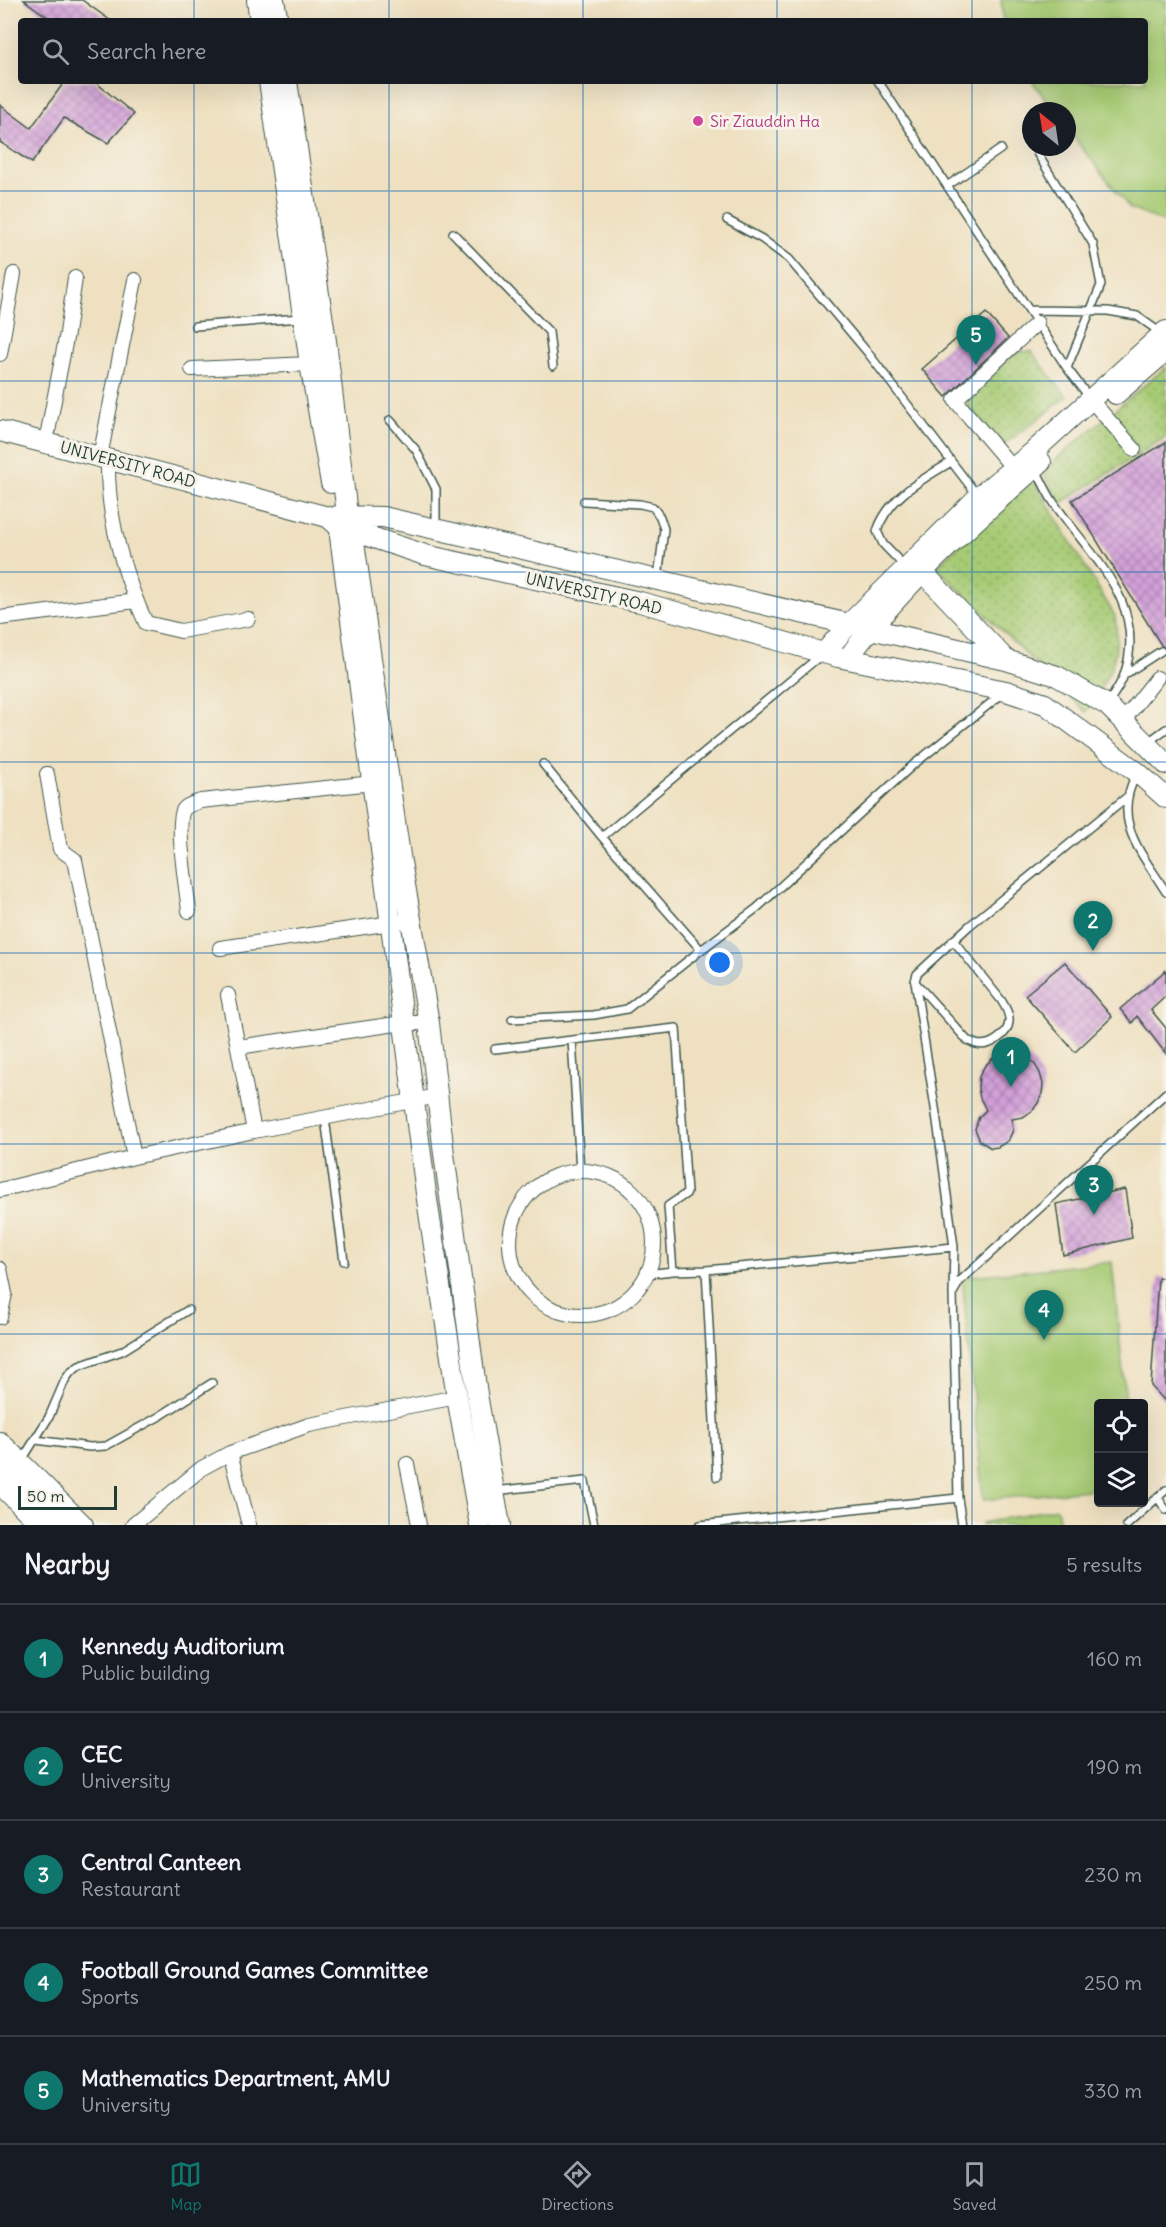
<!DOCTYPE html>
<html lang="en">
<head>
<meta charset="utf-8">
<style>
  body { margin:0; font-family:Delius,sans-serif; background:#242831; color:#f1f3f6 }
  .controls { position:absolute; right:18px; bottom:18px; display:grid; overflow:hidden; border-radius:6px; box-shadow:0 6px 24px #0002 }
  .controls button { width:54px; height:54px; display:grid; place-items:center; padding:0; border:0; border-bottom:2px solid #363941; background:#171b24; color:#f1f3f6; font:30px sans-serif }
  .compass { position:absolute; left:1022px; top:102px; width:54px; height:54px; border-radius:50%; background:#171b24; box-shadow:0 6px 24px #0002; rotate:330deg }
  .scale { position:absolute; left:18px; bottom:15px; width:99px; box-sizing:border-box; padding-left:6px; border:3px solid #1f3d34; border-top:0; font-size:16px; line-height:21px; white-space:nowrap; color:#1f3d34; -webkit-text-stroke:4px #f7f3e8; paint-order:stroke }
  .you { position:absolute; left:720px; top:963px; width:21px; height:21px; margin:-15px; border:4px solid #fff; border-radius:50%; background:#1a73e8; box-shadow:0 0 0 9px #1a73e833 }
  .badge { display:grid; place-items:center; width:39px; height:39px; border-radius:50%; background:#0f766e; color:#fff; font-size:20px; font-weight:700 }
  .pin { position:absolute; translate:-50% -50px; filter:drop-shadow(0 2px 3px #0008) }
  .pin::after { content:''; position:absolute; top:32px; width:21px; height:18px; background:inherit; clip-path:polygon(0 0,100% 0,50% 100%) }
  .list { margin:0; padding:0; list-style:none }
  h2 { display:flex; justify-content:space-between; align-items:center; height:78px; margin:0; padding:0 24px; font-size:26px }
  h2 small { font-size:20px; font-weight:400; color:#9ea1a6 }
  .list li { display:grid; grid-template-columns:39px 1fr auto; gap:18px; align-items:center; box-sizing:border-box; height:108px; padding:0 24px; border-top:2px solid #363941 }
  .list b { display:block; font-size:22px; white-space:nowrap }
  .list p { margin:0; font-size:20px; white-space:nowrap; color:#9ea1a6 }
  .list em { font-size:20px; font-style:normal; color:#9ea1a6 }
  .icon { flex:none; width:33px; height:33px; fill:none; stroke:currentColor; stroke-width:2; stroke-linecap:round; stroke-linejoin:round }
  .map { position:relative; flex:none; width:1166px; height:1525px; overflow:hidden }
  .search { position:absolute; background:#171b24; box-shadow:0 6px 24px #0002; left:18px; right:18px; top:18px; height:66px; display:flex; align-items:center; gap:15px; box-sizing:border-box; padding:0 21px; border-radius:6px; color:#9ea1a6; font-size:22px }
  .sheet { height:618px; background:#171b24 }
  nav { display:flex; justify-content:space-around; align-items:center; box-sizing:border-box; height:84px; border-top:2px solid #363941; background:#171b24; font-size:16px; color:#9ea1a6 }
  nav a { display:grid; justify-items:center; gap:3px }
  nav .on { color:#0f766e }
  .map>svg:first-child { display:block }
</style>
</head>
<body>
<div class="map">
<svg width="1166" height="1525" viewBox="0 0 1166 1525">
  <defs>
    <pattern id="grass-dots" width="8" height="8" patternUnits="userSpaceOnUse" patternTransform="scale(1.5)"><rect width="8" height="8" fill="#a7cb75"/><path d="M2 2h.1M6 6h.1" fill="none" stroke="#87a661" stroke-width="1.8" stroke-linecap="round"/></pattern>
    <pattern id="building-cross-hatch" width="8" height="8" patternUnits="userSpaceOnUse" patternTransform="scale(1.5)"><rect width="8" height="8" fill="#d3a0d9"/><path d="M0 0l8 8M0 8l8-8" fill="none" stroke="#ab84b1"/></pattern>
  </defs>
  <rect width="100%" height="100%" fill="#f7f3e8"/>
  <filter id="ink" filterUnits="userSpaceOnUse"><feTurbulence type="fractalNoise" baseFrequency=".0167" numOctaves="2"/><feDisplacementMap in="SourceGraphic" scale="12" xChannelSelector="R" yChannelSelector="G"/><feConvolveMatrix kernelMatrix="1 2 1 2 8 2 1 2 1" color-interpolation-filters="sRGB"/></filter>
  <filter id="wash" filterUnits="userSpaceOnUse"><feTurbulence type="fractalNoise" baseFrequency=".008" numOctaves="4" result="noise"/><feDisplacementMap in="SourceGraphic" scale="24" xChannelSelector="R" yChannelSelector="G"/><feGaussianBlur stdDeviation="1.35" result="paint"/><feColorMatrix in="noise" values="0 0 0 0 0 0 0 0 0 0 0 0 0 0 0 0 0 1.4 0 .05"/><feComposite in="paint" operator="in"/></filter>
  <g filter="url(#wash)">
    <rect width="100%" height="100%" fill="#eee0c0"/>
    <path fill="url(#grass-dots)" stroke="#638454" stroke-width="1.5" d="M1031 351 1067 397 1002 446 967 408V396L1016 352Z
      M1166 367V437L1060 504 1042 471Z
      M1032 478 1115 616C1122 661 1108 676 1086 712L936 567Z"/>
    <path fill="#a7cb75" stroke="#638454" stroke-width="1.5" d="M1001 0H1166V223L1130 209 1067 129V111H1054L1032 81H1145V21H1003Z
      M1112 1262 1126 1403 1098 1404V1489L983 1500 962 1277Z
      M1057 1508 1060 1525H982V1523Z"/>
    <g id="blocks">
      <path fill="url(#building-cross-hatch)" d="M24 0H82L111 21H53Z
        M65 81H94L134 114 108 143 64 118 32 163 0 142V105L31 128Z
        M986 313 1008 338 946 397 922 369Z
        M1166 442V649L1161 645 1072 500Z
        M1065 962 1112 1017 1075 1052 1025 995Z
        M1166 970V996L1151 1010 1166 1028V1054L1137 1016 1132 1023 1120 1009Z
        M1014 1054 1025 1057 1034 1063 1040 1073 1043 1084 1042 1094 1038 1103 1032 1111 1023 1117 1012 1119 1013 1130 1008 1141 998 1147 991 1148 980 1141 975 1129 979 1117 986 1110 980 1098 978 1088 979 1077 984 1067 992 1059 1003 1055Z
        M1125 1189 1132 1238 1063 1255 1056 1204Z
        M1158 1278H1166V1402L1151 1386Z"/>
    </g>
  </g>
  <g filter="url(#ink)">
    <use href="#blocks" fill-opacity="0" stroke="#3e5549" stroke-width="1.5"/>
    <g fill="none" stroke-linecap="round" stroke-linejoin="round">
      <defs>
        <path id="lane" d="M878 81 1067 368 1089 397
          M1037 153 1093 244 1101 285 1067 368
          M947 186 1001 149
          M727 220 762 239 789 259 868 353 977 495
          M453 233 549 332 553 366
          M1029 310 1108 311 1137 316 1161 333
          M195 326 301 318
          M390 420 416 450 436 489V527
          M1036 470C1042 481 1047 493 1054 503 1090 556 1149 603 1124 675 1121 684 1114 694 1108 703
          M584 501 640 504 653 507 660 517 664 529 658 578
          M905 567 883 544 877 531C889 496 922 480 951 462
          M1124 675 1161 651
          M1148 742 1166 729
          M1136 775C1111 822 1142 853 1166 892
          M602 837 820 656
          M701 950 757 908 913 765 1002 694
          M915 982 967 1040C970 1041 973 1043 976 1044 989 1048 1008 1035 1009 1022 1010 1014 1005 1006 1001 1000L953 940
          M512 1019 594 1015 627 1009 701 950 602 837 543 764
          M572 1040 580 1171
          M495 1049 676 1028 687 1193 668 1206 673 1271
          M325 1118 344 1261
          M706 1270 954 1247
          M646 1274 673 1271 706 1270 717 1477
          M953 1293 954 1247 936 1114 915 981 917 974 969 926 1128 796
          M36 1440 90 1447 106 1446 160 1416 212 1383
          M22 1460 49 1417 65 1380 70 1373 79 1366 122 1351 188 1310
          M494 1491 585 1481 594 1525
          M1158 1498 1166 1510
          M700 1525 958 1498
          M962 1525 958 1498 953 1293 960 1281 1166 1093
          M1127 1525 1166 1490"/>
        <path id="street" d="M0 354 14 274
          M192 369 310 364
          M1090 399 1134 449
          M46 442 67 333 75 278
          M100 457 135 280
          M108 460C107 517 122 571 146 623L181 631 248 619
          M1013 468 955 400 1037 323
          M0 618 136 601
          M1123 721 1157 678
          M47 774 60 849 75 860 134 1157
          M189 911C187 893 175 820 184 809 188 804 195 803 201 801L373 783
          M220 948 412 920
          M228 995 254 1131
          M238 1047 403 1023H429
          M510 1243a72 72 0 1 1 144 0a72 72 0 1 1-144 0Z
          M0 1190 134 1157 254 1131 438 1096
          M0 1269 5 1294 0 1317
          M230 1453 249 1525
          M407 1464 419 1525
          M133 1525 202 1468 230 1453 309 1425 457 1397"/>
        <path id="secondary" d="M257 0 260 21
          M274 0 278 21
          M269 81 310 364 331 483
          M287 81 326 341 346 506 352 529 401 862 429 1023 444 1154 477 1394 500 1525
          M1116 394 1166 351
          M0 431 328 517 338 526 425 555 640 602 838 657 1006 691 1045 704 1137 772 1166 798
          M337 516 383 517 1006 660 1057 676 1107 705 1166 764
          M340 536 426 1193 457 1397 480 1525
          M913 562 1006 660
          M824 653 849 624 978 497 1033 452 1166 331
          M848 658C903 584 972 523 1041 462
          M0 1442 83 1525
          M0 1464 61 1525
          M0 1484 41 1525"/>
      </defs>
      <use href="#lane" stroke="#3e5549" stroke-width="10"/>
      <use href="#street" stroke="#3e5549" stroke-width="16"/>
      <use href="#secondary" stroke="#3e5549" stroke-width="22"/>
      <use href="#lane" stroke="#fff" stroke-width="7"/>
      <use href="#street" stroke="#fff" stroke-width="14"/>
      <use href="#secondary" stroke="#fff" stroke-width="20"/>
    </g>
  </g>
  <path fill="none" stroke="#1f6fb2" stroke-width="1.5" stroke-opacity="0.55" d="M194 0V21M389 0V21M583 0V21M777 0V21M972 0V21M194 81V1525M389 81V1525M583 81V1525M777 81V1525M972 81V1525M0 191H1166M0 381H1166M0 572H1166M0 762H1166M0 953H1166M0 1144H1166M0 1334H1166"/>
  <circle fill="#d1479c" stroke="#f7f3e8" stroke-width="2" cx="698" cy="121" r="6"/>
  <g text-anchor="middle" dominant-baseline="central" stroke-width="6" stroke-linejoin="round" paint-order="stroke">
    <g font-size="16" fill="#b23c85" stroke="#f7f3e8" text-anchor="start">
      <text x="710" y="121">Sir Ziauddin Ha</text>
    </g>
    <g font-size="16" fill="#1f3d34" stroke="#f7f3e8">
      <text transform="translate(128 464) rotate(15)">UNIVERSITY ROAD</text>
      <text transform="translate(594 593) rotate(13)">UNIVERSITY ROAD</text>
    </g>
  </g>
</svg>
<div class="controls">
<button><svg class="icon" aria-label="locate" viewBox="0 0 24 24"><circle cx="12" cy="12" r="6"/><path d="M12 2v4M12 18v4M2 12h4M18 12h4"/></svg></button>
<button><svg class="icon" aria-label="layers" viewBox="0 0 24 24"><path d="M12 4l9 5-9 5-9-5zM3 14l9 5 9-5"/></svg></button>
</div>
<svg class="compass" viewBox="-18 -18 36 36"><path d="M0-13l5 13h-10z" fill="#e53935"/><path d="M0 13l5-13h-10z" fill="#9ea1a6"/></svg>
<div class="scale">50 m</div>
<div class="you"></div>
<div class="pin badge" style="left:1011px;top:1087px">1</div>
<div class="pin badge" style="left:1093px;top:951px">2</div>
<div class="pin badge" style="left:1094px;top:1215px">3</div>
<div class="pin badge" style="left:1044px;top:1340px">4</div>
<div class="pin badge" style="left:976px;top:365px">5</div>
<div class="search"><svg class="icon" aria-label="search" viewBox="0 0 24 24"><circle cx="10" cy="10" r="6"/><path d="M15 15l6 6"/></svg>Search here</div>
</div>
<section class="sheet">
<h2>Nearby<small>5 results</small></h2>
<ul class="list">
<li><span class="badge">1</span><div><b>Kennedy Auditorium</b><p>Public building</p></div><em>160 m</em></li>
<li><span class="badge">2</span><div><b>CEC</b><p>University</p></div><em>190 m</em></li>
<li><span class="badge">3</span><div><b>Central Canteen</b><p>Restaurant</p></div><em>230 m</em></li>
<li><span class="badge">4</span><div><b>Football Ground Games Committee</b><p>Sports</p></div><em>250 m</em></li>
<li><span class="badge">5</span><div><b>Mathematics Department, AMU</b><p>University</p></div><em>330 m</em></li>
</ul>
</section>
<nav>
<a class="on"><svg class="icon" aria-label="map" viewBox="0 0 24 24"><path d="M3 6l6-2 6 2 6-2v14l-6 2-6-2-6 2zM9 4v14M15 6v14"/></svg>Map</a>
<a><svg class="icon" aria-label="directions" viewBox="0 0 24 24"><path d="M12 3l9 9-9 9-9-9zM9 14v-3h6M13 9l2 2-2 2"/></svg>Directions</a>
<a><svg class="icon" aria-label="saved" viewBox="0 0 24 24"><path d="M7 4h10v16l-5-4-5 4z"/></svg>Saved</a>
</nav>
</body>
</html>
